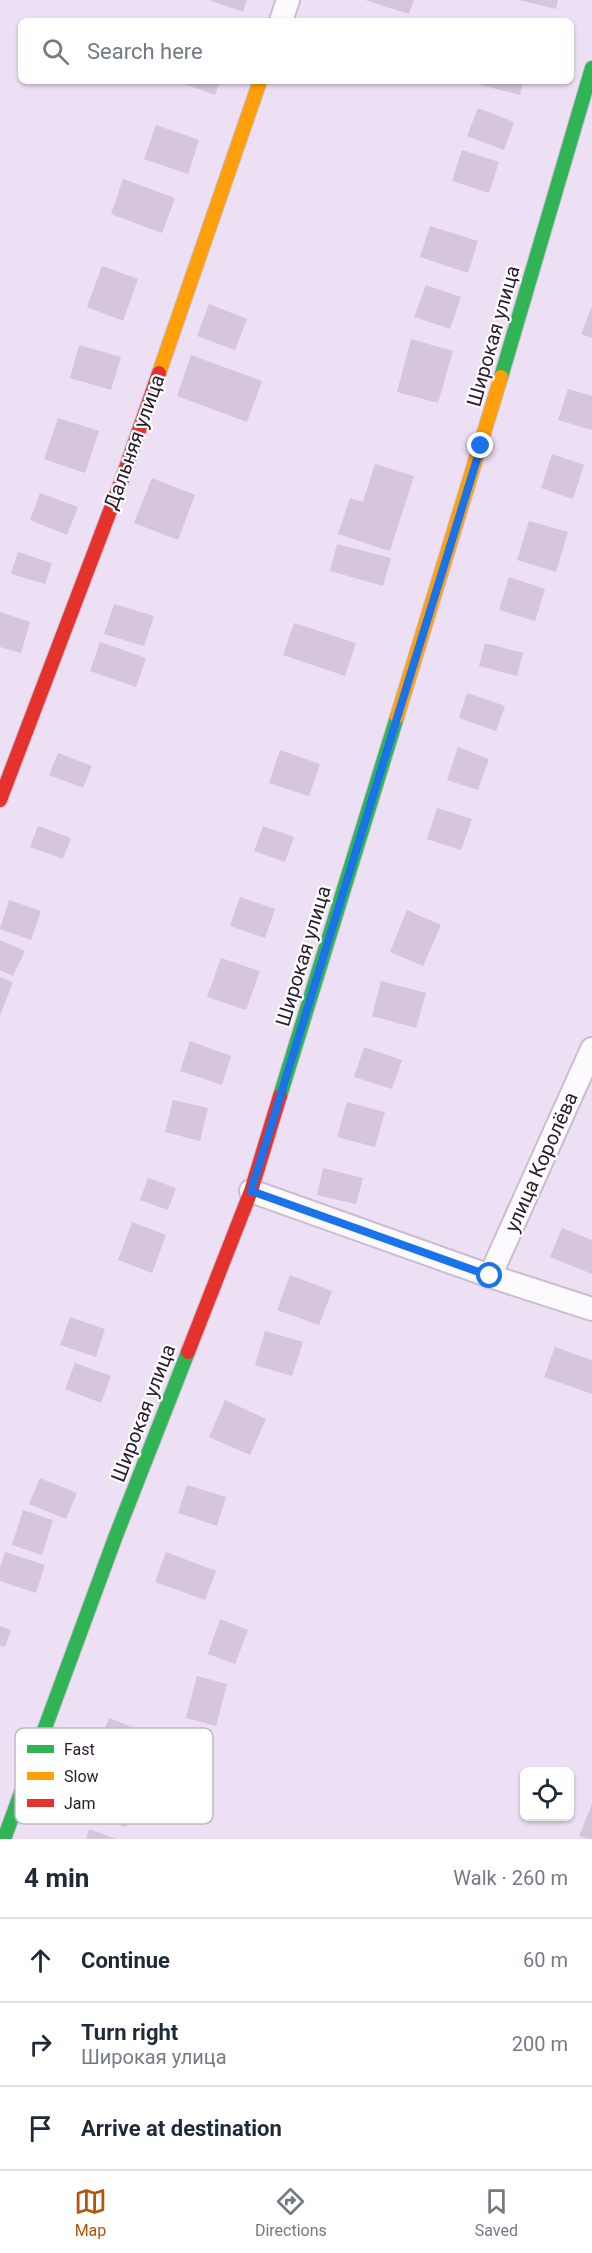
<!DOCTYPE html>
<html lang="en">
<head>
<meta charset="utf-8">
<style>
  body { margin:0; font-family:Roboto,sans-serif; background:#f2f2f3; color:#1f2937 }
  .controls { position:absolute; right:18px; bottom:18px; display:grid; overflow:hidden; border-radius:9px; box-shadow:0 2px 4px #0004 }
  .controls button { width:54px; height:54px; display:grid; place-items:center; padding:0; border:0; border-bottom:2px solid #e0e1e3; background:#fff; color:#1f2937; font:30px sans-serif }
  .stop { position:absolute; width:18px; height:18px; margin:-14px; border:4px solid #1a73e8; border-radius:50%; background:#fff }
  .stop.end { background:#1a73e8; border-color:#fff; box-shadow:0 2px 6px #0008 }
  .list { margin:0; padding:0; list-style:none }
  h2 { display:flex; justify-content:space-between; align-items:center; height:78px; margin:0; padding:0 24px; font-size:26px }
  h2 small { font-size:20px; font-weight:400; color:#747a83 }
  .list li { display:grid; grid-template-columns:39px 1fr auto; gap:18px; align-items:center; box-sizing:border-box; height:84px; padding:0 24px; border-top:2px solid #e0e1e3 }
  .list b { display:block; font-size:22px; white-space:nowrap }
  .list p { margin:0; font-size:20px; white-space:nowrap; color:#747a83 }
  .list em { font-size:20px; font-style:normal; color:#747a83 }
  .icon { flex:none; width:33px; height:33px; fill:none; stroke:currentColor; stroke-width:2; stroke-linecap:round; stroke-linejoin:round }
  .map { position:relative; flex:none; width:592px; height:1839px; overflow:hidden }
  .search { position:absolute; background:#fff; box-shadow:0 2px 4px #0004; left:18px; right:18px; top:18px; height:66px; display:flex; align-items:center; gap:15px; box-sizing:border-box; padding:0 21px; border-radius:9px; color:#747a83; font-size:22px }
  .sheet { height:330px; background:#fff }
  nav { display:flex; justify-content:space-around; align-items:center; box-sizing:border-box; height:84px; border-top:2px solid #e0e1e3; background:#fff; font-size:16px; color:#747a83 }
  nav a { display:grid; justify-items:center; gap:3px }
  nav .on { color:#b45309 }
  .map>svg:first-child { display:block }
</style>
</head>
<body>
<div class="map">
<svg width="592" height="1839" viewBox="0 0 592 1839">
  <rect width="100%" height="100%" fill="#eddff4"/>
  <path fill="#d5c6db" d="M209 0H247L243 12Z
    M365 0H414L409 14Z
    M519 0H558L556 9Z
    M176 81H220L215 95Z
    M478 81H523L520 95 477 84Z
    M478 108 514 122 504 150 467 136Z
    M156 125 199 140 188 174 144 159Z
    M462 150 499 162 489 193 452 181Z
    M123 179 175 198 162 233 111 214Z
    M430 226 478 241 468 273 420 257Z
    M102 266 138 279 123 321 87 307Z
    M426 285 461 297 450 329 414 317Z
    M209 304 247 319 235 350 197 336Z
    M592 306V338L581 334Z
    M411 339 453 351 438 403 397 392Z
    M79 345 121 357 111 390 70 378Z
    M191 355 262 381 247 422 177 396Z
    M568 389 592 396V430L558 420Z
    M58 418 99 431 85 473 44 459Z
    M552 454 584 465 573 499 541 488Z
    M375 464 414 476 390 551 338 534 350 498 363 502Z
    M152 478 195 495 178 540 134 523Z
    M40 493 78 507 67 535 30 520Z
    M529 521 568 532 556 572 517 560Z
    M337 544 391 558 383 586 330 571Z
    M18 552 52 563 45 584 11 574Z
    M509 577 545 589 535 621 499 610Z
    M114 604 154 616 144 646 104 634Z
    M0 612 30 622 21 653 0 647Z
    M294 623 356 643 345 676 283 655Z
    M100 642 146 658 136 687 90 671Z
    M485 643 523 653 517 676 479 666Z
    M467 693 505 706 496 731 459 718Z
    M458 747 489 759 478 790 447 780Z
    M280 750 320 764 309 796 269 783Z
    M58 753 92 766 83 788 49 775Z
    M437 808 472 819 461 850 427 839Z
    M38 826 71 838 63 859 30 847Z
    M263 826 294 837 285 862 254 851Z
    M240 897 275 909 265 938 230 926Z
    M9 900 41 911 31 940 0 929Z
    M407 910 441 925 423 966 390 952Z
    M0 940 25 951 13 976 0 970Z
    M221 958 260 971 246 1010 207 997Z
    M0 977 13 982 0 1016Z
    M381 981 426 993 416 1028 372 1016Z
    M190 1041 231 1056 222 1085 180 1071Z
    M364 1047 402 1060 392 1089 354 1077Z
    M173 1100 208 1108 200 1141 165 1132Z
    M347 1102 385 1112 375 1147 337 1137Z
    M323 1168 363 1178 356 1204 317 1195Z
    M148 1178 176 1188 168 1210 140 1200Z
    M132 1222 166 1235 152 1273 118 1260Z
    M562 1228 592 1240V1274L550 1257Z
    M290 1275 332 1291 319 1325 277 1310Z
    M70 1317 105 1329 96 1357 60 1345Z
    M265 1331 303 1342 292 1376 255 1365Z
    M555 1347 592 1360V1394L544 1377Z
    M75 1363 111 1376 101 1403 65 1389Z
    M225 1400 266 1419 250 1455 209 1437Z
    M40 1478 77 1493 66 1519 29 1504Z
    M187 1485 226 1497 217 1526 178 1513Z
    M23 1510 53 1520 42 1555 12 1545Z
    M5 1552 45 1565 36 1593 0 1581V1567Z
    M166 1552 216 1571 205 1600 155 1582Z
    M220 1619 248 1630 235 1664 208 1654Z
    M0 1626 11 1630 5 1647 0 1646Z
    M197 1676 227 1684 216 1726 186 1718Z
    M109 1718 148 1733 133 1772 94 1756Z
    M92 1780 137 1794 126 1827 81 1812Z
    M592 1804V1839H588L579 1836Z
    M89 1829 117 1839H86Z"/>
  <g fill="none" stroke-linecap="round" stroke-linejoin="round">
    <defs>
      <path id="street" d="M281 21 288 0
        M251 1191 490 1276 592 1309
        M490 1276 592 1049"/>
      <path id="fast" d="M501 377 592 68
        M280 1096 397 717
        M4 1839 115 1538 188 1352"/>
      <path id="slow" d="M159 373 260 81
        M397 717 501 377"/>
      <path id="jam" d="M0 800 121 482 159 373
        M188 1352 251 1191 280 1096"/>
    </defs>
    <use href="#street" stroke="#cabcd1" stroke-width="26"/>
    <use href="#fast" stroke="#cabcd1" stroke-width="16"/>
    <use href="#slow" stroke="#cabcd1" stroke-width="16"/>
    <use href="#jam" stroke="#cabcd1" stroke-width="16"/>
    <use href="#street" stroke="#fcfafd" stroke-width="22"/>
    <use href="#fast" stroke="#30b455" stroke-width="14"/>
    <use href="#slow" stroke="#ff9f0a" stroke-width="14"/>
    <use href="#jam" stroke="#e5322d" stroke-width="14"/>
  </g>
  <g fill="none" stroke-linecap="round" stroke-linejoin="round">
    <path stroke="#1a73e8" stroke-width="8" d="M481 446 251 1191 490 1276"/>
  </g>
  <g text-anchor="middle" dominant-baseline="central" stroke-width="4.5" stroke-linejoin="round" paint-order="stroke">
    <g font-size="20" fill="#2a1a30" stroke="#fff">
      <text transform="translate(493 336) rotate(-74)">Широкая улица</text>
      <text transform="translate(134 442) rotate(-70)">Дальняя улица</text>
      <text transform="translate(303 956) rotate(-73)">Широкая улица</text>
      <text transform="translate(541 1162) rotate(-66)">улица Королёва</text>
      <text transform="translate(143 1413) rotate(-69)">Широкая улица</text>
    </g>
  </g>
  <rect x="15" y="1728" width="198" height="96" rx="9" fill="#fff" stroke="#bfbac1" stroke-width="1.5"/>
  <rect x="27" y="1745" width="27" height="8" fill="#30b455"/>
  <rect x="27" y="1772" width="27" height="8" fill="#ff9f0a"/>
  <rect x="27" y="1799" width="27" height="8" fill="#e5322d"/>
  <g font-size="16" fill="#2a1a30">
    <text x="64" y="1755">Fast</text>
    <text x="64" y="1782">Slow</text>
    <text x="64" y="1809">Jam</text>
  </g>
</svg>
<div class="controls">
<button><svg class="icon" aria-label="locate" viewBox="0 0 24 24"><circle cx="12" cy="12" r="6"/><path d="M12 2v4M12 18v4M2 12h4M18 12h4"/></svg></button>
</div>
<div class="stop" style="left:490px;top:1276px"></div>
<div class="stop end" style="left:481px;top:446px"></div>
<div class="search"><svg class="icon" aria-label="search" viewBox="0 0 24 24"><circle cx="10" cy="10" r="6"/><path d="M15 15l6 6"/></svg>Search here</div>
</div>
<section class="sheet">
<h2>4 min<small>Walk · 260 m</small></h2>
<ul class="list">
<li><svg class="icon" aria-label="ahead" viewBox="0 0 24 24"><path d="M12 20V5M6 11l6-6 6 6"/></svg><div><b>Continue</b></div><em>60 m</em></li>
<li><svg class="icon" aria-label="right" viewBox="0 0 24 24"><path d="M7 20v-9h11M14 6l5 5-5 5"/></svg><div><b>Turn right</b><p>Широкая улица</p></div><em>200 m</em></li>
<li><svg class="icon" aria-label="arrive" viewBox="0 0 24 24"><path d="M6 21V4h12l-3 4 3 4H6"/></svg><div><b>Arrive at destination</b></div></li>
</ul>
</section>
<nav>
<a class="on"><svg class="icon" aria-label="map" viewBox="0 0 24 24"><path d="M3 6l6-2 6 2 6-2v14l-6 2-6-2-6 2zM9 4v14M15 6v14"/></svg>Map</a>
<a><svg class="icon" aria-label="directions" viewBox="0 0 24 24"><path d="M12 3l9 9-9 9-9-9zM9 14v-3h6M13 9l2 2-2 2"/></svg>Directions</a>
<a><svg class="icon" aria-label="saved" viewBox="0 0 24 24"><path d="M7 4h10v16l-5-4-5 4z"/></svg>Saved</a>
</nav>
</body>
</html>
